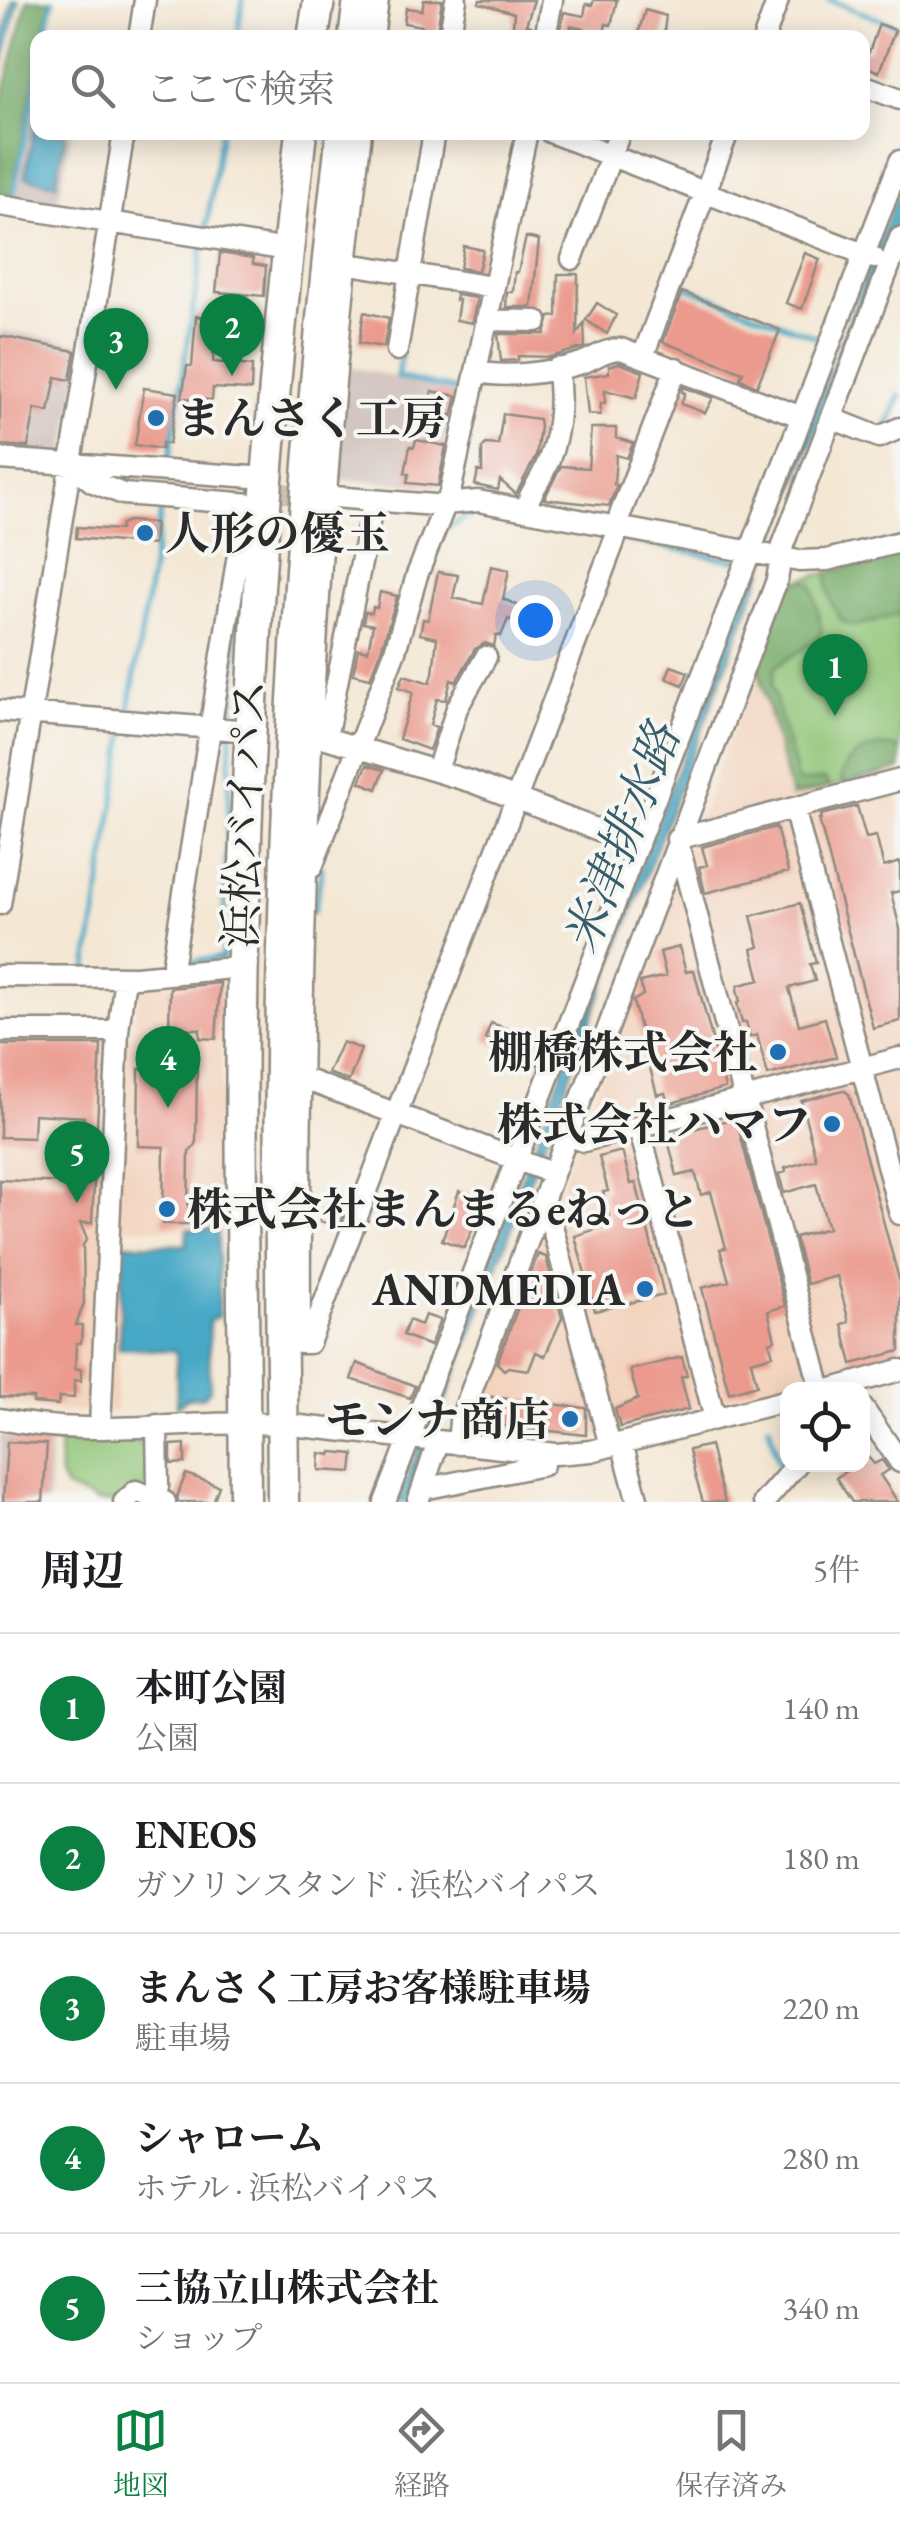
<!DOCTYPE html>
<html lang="ja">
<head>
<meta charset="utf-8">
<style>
  body { margin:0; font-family:"EB Garamond","Noto Serif JP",serif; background:#f6f6f6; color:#202124 }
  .controls { position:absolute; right:30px; bottom:30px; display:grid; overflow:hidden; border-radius:20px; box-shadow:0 5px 25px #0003 }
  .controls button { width:90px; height:90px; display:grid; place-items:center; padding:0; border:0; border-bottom:2px solid #e0e0e0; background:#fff; color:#202124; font:50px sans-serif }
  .you { position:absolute; left:535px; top:620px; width:35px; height:35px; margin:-25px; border:8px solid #fff; border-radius:50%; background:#1a73e8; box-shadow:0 0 0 15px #1a73e833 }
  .badge { display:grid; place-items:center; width:65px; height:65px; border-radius:50%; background:#0b8043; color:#fff; font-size:32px; font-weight:700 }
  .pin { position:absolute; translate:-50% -82px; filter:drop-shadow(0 2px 5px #0008) }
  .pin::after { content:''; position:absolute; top:52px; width:35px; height:30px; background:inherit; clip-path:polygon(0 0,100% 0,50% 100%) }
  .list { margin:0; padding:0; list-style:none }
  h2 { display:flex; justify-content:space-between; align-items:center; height:130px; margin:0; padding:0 40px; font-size:42px }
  h2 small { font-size:32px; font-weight:400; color:#757577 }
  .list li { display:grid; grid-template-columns:65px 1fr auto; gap:30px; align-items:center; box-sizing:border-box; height:150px; padding:0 40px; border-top:2px solid #e0e0e0 }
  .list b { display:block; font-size:38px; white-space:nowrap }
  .list p { margin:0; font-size:32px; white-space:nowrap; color:#757577 }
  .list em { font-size:32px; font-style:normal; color:#757577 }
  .icon { flex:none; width:55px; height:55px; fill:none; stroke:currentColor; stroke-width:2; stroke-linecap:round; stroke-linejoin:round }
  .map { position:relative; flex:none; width:900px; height:1502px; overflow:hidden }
  .search { position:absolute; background:#fff; box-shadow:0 5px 25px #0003; left:30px; right:30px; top:30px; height:110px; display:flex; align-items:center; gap:25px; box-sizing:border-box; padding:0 35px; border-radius:20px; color:#757577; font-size:38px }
  .sheet { height:880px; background:#fff }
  nav { display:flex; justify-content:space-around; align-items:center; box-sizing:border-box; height:140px; border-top:2px solid #e0e0e0; background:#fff; font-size:28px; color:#757577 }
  nav a { display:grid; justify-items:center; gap:5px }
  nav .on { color:#0b8043 }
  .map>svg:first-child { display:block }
</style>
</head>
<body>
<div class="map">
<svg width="900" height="1502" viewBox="0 0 900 1502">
  <rect width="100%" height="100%" fill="#f6f6f2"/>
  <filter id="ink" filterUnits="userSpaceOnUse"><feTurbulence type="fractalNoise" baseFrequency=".01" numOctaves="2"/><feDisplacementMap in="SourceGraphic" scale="20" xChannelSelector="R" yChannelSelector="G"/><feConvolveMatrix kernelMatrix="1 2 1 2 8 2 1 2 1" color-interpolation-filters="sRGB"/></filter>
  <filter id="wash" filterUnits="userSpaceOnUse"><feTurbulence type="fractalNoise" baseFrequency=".0048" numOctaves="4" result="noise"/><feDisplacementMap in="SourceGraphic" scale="40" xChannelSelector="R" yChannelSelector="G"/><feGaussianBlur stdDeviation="2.25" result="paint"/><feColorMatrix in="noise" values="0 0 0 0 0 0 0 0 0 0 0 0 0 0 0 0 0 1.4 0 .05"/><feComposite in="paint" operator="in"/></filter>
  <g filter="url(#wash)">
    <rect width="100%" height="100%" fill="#f4e8d5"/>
    <path fill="#f3d4bf" d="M900 553V1354L588 1436 539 1437 478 1430 472 1420 785 591 795 581Z
      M221 979 222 1230 124 1228 116 1411H60L0 1403V1037L133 1036 139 983Z"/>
    <path fill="#cfc0bb" d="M35 96H37L38 132 72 133 57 207 14 200Z
      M0 330 85 344 64 456 0 451Z
      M346 366 463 393 444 484 440 487 340 479 337 475Z
      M0 1435 51 1442 48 1502H0Z"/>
    <path fill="#90c577" stroke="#5e7851" stroke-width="2.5" d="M900 553V769L791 797 757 664 785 591 795 581Z
      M152 1441V1484L116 1502H97L66 1488 60 1477 59 1442Z"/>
    <path fill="#74aa68" stroke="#506a4a" stroke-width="2.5" d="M27 0H51L43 37 38 38 37 65 13 189 11 194 0 198V107Z
      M900 553V614L856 626 844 623C833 611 825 589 828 573Z
      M802 579 812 584 822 632 817 640 775 667 772 685 798 782 825 779 828 784 824 789 795 796 790 791 757 664 785 591Z
      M880 746 900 748V769L847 783 841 781C843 759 859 750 880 746Z"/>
    <path fill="#46a9c6" stroke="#386a78" stroke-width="2.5" d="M13 0H19L0 76V50Z
      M37 114 38 132 66 133 56 184 25 177Z
      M900 186V210L407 1502H398Z
      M187 1229 218 1230 219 1316 209 1321 210 1390 203 1397 187 1398 177 1407 176 1351 119 1348 123 1244 186 1245Z"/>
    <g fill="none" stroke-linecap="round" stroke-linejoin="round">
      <path stroke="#46a9c6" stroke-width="5" d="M829 0 900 27
        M45 38 53 0
        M237 38 243 0
        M12 200 38 76
        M206 230 221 132
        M676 283 824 340
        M401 355 397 377 461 391 463 386
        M468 360 474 334
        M888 425 900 395
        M169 462 203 245
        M447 528 476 511 608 536
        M623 539 738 561
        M128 716 161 512
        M232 723 238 616
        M314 911 322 868
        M180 963 223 958 231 736
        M87 970 126 727
        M769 1426 781 1472"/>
    </g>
    <g id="blocks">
      <path fill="#eb9a8d" d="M424 0H442L436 38H424L422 26 404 23 406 8 422 10Z
        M480 0H534L526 25 531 26 530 38 512 37 514 13 479 3Z
        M594 0H617L611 25 606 24 604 33 571 26 568 38H559L564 12 584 16 586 4 592 5Z
        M645 10 666 16 663 38H637Z
        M879 24 895 30 879 72 862 65V49L869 52Z
        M526 237 539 240 532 307H506L507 292H513L515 272H518Z
        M464 246 483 250 478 271 460 268Z
        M220 253 253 258V264L266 266 264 296 216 292Z
        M805 253 820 259 802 309 786 303Z
        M558 274H578L577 334 584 323 585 347 550 357 518 356V360L501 361 498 334H545L550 317 557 316Z
        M682 292 780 330 757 386 740 379 743 372 663 342Z
        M456 295 477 298 472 323 456 320 459 300H455Z
        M597 303 616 315 607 334 586 320Z
        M364 312 389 318 384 347 359 343Z
        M196 316 230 319 229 335 215 334 213 362 252 366 251 390 213 388 212 400 182 398 187 366H192Z
        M0 336 75 351 70 380 56 377 49 412 35 409 28 447 0 445Z
        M619 363 643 372 636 398 605 390V403H601L600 415 588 414 584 377 609 373V366Z
        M683 387 713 398 705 413 681 404 685 393 682 392Z
        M144 388 178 393 169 444 162 443V449L135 445Z
        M432 391 457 396 452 416 437 412 439 404 430 401Z
        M503 414 539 419 540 427 536 456 516 494 500 480 498 490 475 485 478 471 482 472V448L486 444 498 445Z
        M591 428H616V438L633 443 627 458 616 455 614 484 617 485 609 506 544 499 561 466 588 468Z
        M416 440 446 446 438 486 407 483 409 474 405 473 410 446 414 447Z
        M128 521 155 523 153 545 76 538 77 527 120 530 121 524Z
        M491 566 509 570 503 599 533 612 528 625 508 619 501 636 496 635 494 646 485 643 475 649 456 682 451 680 446 700 437 699 430 725 437 727 429 750 399 739 413 692 399 687 404 675 430 683 433 673 437 638 420 634 423 619 428 620 438 572 458 575 453 598 483 604Z
        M380 592 397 596 382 647 370 678 353 674 358 649 368 651 373 625 363 623 365 612 372 613 373 607 377 608Z
        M671 666 688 672 683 685 666 678Z
        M367 765 384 770 377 789 360 782Z
        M857 806 866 838 876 836 884 867 900 862V891L891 893 900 929V1021L873 1028 819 819H822L821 815Z
        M776 827 788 872 705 893 699 867 707 865 702 847Z
        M800 903 816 963 810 964 815 981 789 988 799 1025 825 1018 836 1057 768 1075 757 1035 750 1037 746 1022 742 1023 737 1003 740 1002 737 990 739 985 760 980 752 949 759 947 751 916Z
        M679 947 686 972 694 970 725 1088 668 1104 665 1093 657 1095 633 1001 643 995 640 982 666 976 660 952Z
        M220 983 216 1039 200 1038V1029L169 1028 170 988Z
        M491 1023 508 1029 502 1046 485 1039Z
        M530 1035 547 1042 538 1065 521 1058Z
        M342 1042 361 1049 349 1081 328 1073Z
        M0 1045H101L92 1223H80L87 1239 83 1245 84 1303 76 1325H82L81 1343H76L75 1369H81V1381L74 1380V1398L59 1397 58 1405 33 1403V1398L0 1397V1180L66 1183 67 1161 82 1162 84 1117 34 1114 33 1138 0 1137Z
        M177 1066 197 1067 196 1145 189 1152 188 1224H163L164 1147 138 1146 139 1069 177 1070Z
        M843 1090 849 1094 900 1283V1351L852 1364 842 1324 849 1322 837 1276 807 1284 795 1237 828 1228 816 1184 784 1193 779 1174 786 1172 785 1168 816 1159 801 1101Z
        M736 1118 785 1306 768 1311 775 1340 769 1342 773 1355 751 1361 757 1385 729 1393 702 1288 729 1281 720 1249 726 1248 711 1192 701 1195 695 1172 677 1176 667 1136Z
        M622 1151 631 1184 636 1183 664 1295 595 1311 575 1236 611 1224 603 1192 608 1191 599 1157Z
        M459 1191 486 1200 464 1248 442 1240Z
        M324 1208 343 1215 338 1227 320 1221Z
        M538 1254 546 1257 562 1318 545 1356 536 1352 529 1370 508 1367 504 1370 497 1363Z
        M425 1315 440 1320 430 1346 403 1335 409 1320 421 1325Z
        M682 1357 687 1376 681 1377 689 1409 620 1427 615 1409 638 1399 630 1370Z
        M357 1363 415 1386 410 1398 351 1379Z
        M484 1396 586 1408V1435L478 1423Z
        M7 1442 47 1444 43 1502H3Z
        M185 1444V1463L171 1464V1445Z
        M710 1445 717 1475 725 1502H703L694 1472 689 1450Z
        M862 1450 874 1464 882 1460 889 1470 880 1475 898 1502H852L836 1478 847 1470 844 1464H862Z
        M332 1452 354 1454 352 1472 319 1470 320 1453 331 1455Z
        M186 1474 219 1486 213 1502H178L177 1496Z"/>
    </g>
  </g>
  <g filter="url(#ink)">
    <use href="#blocks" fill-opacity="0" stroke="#908a80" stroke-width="2.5"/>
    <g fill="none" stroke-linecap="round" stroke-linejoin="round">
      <path stroke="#ccc2b3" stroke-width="20" stroke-dasharray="20 10" stroke-linecap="butt" d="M248 490 316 496"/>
      <defs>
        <path id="minor" d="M139 38 145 0
          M373 38 378 0
          M449 38 456 0
          M545 38 552 0
          M764 38 778 0
          M862 85 900 99
          M550 132 874 258
          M0 205 288 250
          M572 259 620 132
          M337 262 493 287
          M486 320 537 321
          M397 350 434 132
          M643 356 728 132
          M476 372C507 378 547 373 578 364 594 360 603 349 621 349L802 417
          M831 418 879 437 900 428
          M0 459 267 478
          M71 465 93 482 123 494 265 505
          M334 497 434 505 478 501 799 561 827 560 900 542
          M526 510C528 495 537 486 543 473 559 442 563 401 557 368
          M0 711 251 731
          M310 737 326 738 472 782 638 845
          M326 738 371 513
          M437 771 457 708 486 657
          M794 808 900 1214
          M306 867H312L395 651 417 575 450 493 527 132
          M0 904 124 132
          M174 972 173 962 243 523
          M0 976 136 977 243 967
          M0 1031H118
          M300 1080H307L552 1173
          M639 1127 715 1419
          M567 1135 584 1141 900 1058
          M538 1213 550 1218 610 1446
          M299 1343H309L615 539 620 515 676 368
          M300 1343C298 938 312 535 361 132
          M821 1390 677 839 900 780
          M829 1390 900 1370
          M862 1407 900 1462
          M0 1419C92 1439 189 1419 282 1424L556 1454 591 1451 788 1400
          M100 1427 118 1031 125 977
          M622 1443 638 1502
          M458 1444 460 1421 777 580 783 545 900 238
          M423 1489 543 1465V1454
          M154 1498 158 1487 157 1425
          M124 1502 136 1491 165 1502
          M385 1502 900 161
          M418 1502 438 1442
          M764 1502 797 1464"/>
        <path id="highway" d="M313 38 319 0
          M354 38 359 0
          M245 1502C244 1318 239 1133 243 949 248 676 270 403 301 132
          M283 1502C282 1318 278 1133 283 949 290 676 310 404 342 132"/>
      </defs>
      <use href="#minor" stroke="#908a80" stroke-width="25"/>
      <use href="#highway" stroke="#908a80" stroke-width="35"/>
      <use href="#minor" stroke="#fff" stroke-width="20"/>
      <use href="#highway" stroke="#fff" stroke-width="30"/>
    </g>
  </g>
  <g fill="#1f6fb2" stroke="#f6f6f2" stroke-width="4">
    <circle cx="156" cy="418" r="10"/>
    <circle cx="145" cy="533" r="10"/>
    <circle cx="778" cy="1052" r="10"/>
    <circle cx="832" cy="1124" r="10"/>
    <circle cx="167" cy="1209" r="10"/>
    <circle cx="645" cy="1289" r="10"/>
    <circle cx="570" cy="1419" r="10"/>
  </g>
  <g text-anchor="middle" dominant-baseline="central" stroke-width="8" stroke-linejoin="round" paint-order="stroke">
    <g font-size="45" font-weight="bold" fill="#2b2b2b" stroke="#f6f6f2" text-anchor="end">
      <text x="176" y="418" text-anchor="start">まんさく工房</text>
      <text x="165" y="533" text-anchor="start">人形の優玉</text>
      <text x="758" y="1052">棚橋株式会社</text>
      <text x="812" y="1124">株式会社ハマフ</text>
      <text x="187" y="1209" text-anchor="start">株式会社まんまるeねっと</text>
      <text x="625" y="1289">ANDMEDIA</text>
      <text x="550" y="1419">モンナ商店</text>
    </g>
    <g font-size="45" fill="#2b2b2b" stroke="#f6f6f2">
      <text transform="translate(244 814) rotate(-88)">浜松バイパス</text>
    </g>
    <g font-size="48" font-style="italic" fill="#365d69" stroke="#f6f6f2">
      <text transform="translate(621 838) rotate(-69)">米津排水路</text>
    </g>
  </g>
</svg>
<div class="controls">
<button><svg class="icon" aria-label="locate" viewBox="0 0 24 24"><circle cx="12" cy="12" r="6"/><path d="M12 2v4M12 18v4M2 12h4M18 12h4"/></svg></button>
</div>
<div class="you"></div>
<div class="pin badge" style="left:835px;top:716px">1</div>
<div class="pin badge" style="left:232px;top:376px">2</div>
<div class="pin badge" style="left:116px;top:390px">3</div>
<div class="pin badge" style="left:168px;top:1108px">4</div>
<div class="pin badge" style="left:77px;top:1203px">5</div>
<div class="search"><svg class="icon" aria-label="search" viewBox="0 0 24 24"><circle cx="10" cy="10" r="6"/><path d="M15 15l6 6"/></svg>ここで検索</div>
</div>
<section class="sheet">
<h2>周辺<small>5件</small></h2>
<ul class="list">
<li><span class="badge">1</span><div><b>本町公園</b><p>公園</p></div><em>140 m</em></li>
<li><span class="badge">2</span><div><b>ENEOS</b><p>ガソリンスタンド · 浜松バイパス</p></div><em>180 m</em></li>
<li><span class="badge">3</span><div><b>まんさく工房お客様駐車場</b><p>駐車場</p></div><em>220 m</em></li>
<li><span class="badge">4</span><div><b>シャローム</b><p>ホテル · 浜松バイパス</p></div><em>280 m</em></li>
<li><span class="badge">5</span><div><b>三協立山株式会社</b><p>ショップ</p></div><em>340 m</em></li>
</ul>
</section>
<nav>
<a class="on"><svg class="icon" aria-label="map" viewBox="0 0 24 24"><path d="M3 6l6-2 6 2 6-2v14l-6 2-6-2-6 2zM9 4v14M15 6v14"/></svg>地図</a>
<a><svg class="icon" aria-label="directions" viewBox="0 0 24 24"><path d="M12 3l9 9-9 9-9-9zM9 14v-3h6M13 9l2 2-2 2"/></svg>経路</a>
<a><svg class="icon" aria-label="saved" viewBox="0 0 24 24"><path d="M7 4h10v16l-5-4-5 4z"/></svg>保存済み</a>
</nav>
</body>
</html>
